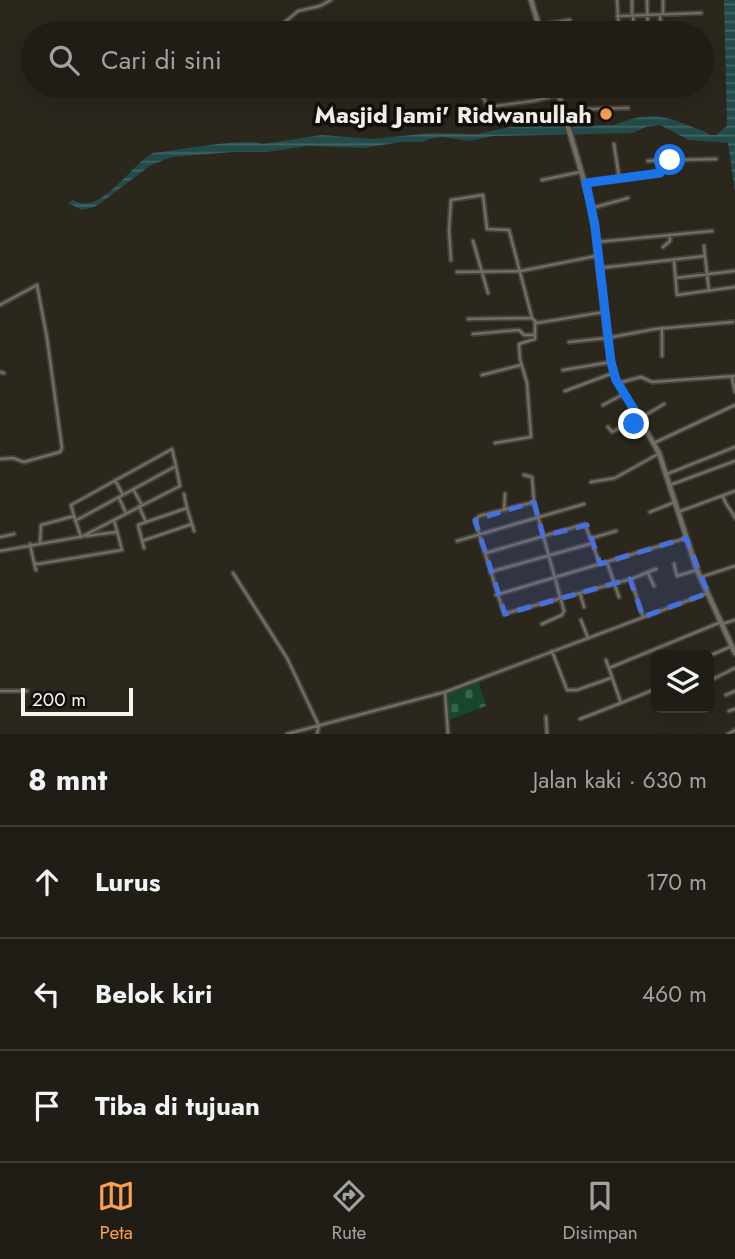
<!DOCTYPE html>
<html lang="id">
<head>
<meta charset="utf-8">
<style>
  body { margin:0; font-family:Jost,sans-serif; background:#2d2a23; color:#f1f3f6 }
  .controls { position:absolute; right:21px; bottom:21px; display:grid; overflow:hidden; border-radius:10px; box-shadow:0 7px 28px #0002 }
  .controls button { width:63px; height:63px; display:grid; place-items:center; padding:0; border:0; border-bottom:2px solid #3d3b35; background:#201d16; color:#f1f3f6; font:35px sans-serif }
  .scale { position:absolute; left:21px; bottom:18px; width:112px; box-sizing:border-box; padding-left:7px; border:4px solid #f7f4ee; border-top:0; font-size:19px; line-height:24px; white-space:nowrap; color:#f7f4ee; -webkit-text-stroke:5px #12100c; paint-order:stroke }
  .stop { position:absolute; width:21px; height:21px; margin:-16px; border:5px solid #1a73e8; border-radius:50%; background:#fff }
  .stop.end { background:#1a73e8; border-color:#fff; box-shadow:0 2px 7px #0008 }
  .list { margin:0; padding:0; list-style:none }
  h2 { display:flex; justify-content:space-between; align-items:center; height:91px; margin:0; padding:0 28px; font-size:30px }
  h2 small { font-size:23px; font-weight:400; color:#a2a2a1 }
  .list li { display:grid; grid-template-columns:46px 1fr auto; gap:21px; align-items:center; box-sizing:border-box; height:112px; padding:0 28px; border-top:2px solid #3d3b35 }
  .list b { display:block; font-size:26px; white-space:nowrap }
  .list em { font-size:23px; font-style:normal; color:#a2a2a1 }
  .icon { flex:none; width:38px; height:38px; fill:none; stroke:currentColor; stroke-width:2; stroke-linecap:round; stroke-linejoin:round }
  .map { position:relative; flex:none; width:735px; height:734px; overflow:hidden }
  .search { position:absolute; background:#201d16; box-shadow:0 7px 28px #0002; left:21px; right:21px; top:21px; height:77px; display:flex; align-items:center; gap:18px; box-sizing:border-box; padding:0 24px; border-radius:38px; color:#a2a2a1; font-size:26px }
  .sheet { height:427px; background:#201d16 }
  nav { display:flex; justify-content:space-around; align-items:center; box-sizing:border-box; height:98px; border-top:2px solid #3d3b35; background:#201d16; font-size:19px; color:#a2a2a1 }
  nav a { display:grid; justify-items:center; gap:4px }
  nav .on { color:#fa9f4e }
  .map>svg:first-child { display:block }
</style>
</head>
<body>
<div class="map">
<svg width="735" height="734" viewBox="0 0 735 734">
  <defs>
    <pattern id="cemetery-stones" width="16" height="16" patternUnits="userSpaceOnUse" patternTransform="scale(1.75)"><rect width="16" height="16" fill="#14472d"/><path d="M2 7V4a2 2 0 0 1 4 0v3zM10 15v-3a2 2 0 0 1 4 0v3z" fill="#37624c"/></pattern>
    <pattern id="water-rules" width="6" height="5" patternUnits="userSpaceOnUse" patternTransform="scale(1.75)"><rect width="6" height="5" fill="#234b4b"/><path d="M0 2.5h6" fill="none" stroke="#446665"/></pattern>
  </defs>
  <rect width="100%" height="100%" fill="#2b271d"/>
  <path fill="url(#cemetery-stones)" d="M478 680 486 706 449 720 447 692Z"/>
  <path fill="url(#water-rules)" d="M724 0H735V192L728 143 689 140 660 125 646 127 633 133 493 136 470 141 442 137 429 139 423 142H401L364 148 309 146 267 152H233L172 157 151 165 102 202 94 207 82 210 68 203 73 200C100 217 130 165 153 153 175 151 246 137 262 144L322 135 372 139 432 133 477 134 510 127 614 125C647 112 662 114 695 128 701 130 705 131 710 135H716L727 126Z"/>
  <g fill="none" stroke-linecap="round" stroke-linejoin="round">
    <defs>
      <path id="minor" d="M617 0 619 33
        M632 0V16
        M647 0 648 33
        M663 14V0
        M660 15 661 33
        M617 16 701 13
        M633 16 634 33
        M539 25 570 20
        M661 28 691 27
        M272 33 298 11 320 6 331 0
        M583 33 619 28
        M703 61V41
        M702 63H709
        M483 97 488 107 533 101 559 95
        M564 114 588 109 628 108
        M614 144 619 177
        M673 160 716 159
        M648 161 659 160
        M542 180 580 172
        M586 183 660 173V161L669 160 675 156
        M592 208 628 198
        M473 241 488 293
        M597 242 712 231
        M704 246 705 256
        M663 247 670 241V235
        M451 260 449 230 451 200 483 195 487 229 509 230 532 318
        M674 262 677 295 735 287
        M600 268 705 256 709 291
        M457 272 521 271 596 256
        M676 278 734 271
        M0 305 37 285 47 338 62 448 60 452 24 462 13 458 0 459
        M468 319 532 318 537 323 604 312
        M662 328V356
        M473 334 519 330 524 335H535
        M569 342 607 338 655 329 733 322
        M563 370 611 362
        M0 372 4 373
        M482 375 521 365
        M732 378 735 392
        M618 383 641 377 652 382 735 376
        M565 391 613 373
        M603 405 624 394
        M639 419 664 404
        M608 427 612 432 630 423 641 421
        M495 443 531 437 527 383 520 359 519 344 535 339V322
        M654 443 735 405
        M667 474 735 447
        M524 475 532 477 534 502 564 611 562 615 542 624
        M115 480 123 495
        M591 482 615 478 658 454
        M670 485 735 461
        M133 489 142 505
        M723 496C726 508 731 508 735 518
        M119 498 126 513
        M534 502 479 516 475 521 504 614 631 579 656 569
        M139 506 146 522 138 525 144 548
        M187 508 194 531
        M504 510 505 494
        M650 512 675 502
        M678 512 735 491
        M74 516 71 505 172 449 176 466 75 521
        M146 522 187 508 184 494
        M86 536 117 532
        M0 537 14 534
        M592 538 616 531
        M142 541 192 524
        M457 541 584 504
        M40 543 41 525 74 516 81 537 180 486 176 466
        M30 544 34 563 38 564 122 550 114 520
        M0 551 79 537
        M486 553 585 524 600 564
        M607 562 619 597
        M34 563 36 570
        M674 564 677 576 697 570
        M490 572 593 543
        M233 573 287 658 319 726 317 734
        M648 573 654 586
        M701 577 735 566
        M631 580 643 617
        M580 593 584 607
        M496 595 686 538
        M581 620 588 638
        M722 624 735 620
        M552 651 567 690H577L611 678
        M709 656 732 646
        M609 668 721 622
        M709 681 735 668
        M0 691H27
        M445 692 448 734
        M726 695 735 691
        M621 703 653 690 656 682
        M729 711 735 709
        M546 717 547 734
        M580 719 621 703 606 660
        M287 734 445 692 708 593
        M728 734 735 730"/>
      <path id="secondary" d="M531 0 541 33
        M556 86 592 208 607 338 613 373 659 453 697 570 735 653"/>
    </defs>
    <use href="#minor" stroke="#45423a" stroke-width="6"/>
    <use href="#secondary" stroke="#45423a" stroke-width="8"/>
    <use href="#minor" stroke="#716d62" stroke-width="2.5"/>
    <use href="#secondary" stroke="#716d62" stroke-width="4.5"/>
  </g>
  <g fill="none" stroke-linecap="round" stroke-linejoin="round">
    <path stroke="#1a73e8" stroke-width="9" d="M634 424 641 421 616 380 611 362 595 226 586 183 660 173V160H670"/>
  </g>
  <path fill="#496fdc" fill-opacity="0.2" stroke="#496fdc" stroke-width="5" stroke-dasharray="14 9" stroke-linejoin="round" d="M534 502 543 536 587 525 600 564 686 538 708 593 643 617 630 579 505 614 475 520Z"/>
  <circle fill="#fa9f4e" stroke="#12100c" stroke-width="2.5" cx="606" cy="114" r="7"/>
  <g text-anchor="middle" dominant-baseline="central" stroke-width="7" stroke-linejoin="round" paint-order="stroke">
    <g font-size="24" font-weight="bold" fill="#f7f4ee" stroke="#12100c" text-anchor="end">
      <text x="592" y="114">Masjid Jami' Ridwanullah</text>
    </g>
  </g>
</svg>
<div class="controls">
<button><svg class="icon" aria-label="layers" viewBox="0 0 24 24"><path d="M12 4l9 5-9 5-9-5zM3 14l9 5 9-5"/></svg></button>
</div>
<div class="scale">200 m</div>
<div class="stop" style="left:670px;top:160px"></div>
<div class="stop end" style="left:634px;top:424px"></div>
<div class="search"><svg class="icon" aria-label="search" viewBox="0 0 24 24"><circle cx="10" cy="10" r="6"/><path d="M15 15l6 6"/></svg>Cari di sini</div>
</div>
<section class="sheet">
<h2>8 mnt<small>Jalan kaki · 630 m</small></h2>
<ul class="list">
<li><svg class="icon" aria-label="ahead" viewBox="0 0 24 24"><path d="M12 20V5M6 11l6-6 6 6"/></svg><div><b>Lurus</b></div><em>170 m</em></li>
<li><svg class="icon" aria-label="left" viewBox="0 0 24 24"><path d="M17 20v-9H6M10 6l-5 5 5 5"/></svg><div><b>Belok kiri</b></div><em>460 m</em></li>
<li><svg class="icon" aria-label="arrive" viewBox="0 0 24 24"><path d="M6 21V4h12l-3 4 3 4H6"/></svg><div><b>Tiba di tujuan</b></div></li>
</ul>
</section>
<nav>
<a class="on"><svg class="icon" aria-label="map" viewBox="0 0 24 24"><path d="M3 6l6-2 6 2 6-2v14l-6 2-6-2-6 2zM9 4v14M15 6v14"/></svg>Peta</a>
<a><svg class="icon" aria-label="directions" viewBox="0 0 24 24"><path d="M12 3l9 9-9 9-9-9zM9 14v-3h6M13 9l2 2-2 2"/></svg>Rute</a>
<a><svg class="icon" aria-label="saved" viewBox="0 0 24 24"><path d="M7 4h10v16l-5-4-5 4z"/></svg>Disimpan</a>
</nav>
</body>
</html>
